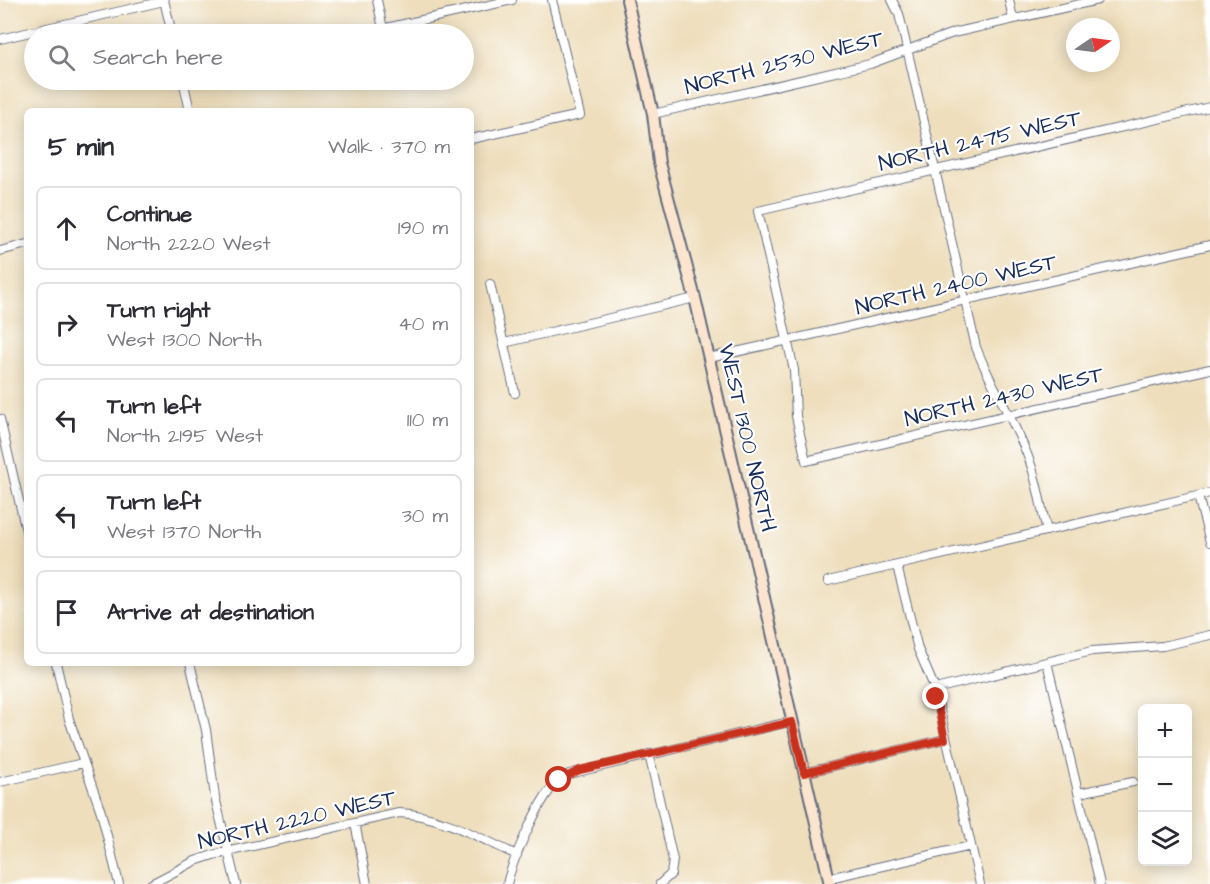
<!DOCTYPE html>
<html lang="en">
<head>
<meta charset="utf-8">
<style>
  body { margin:0; font-family:"Architects Daughter",sans-serif; background:#f7f7f7; color:#2b2b33 }
  .controls { position:absolute; right:18px; bottom:18px; display:grid; overflow:hidden; border-radius:9px; box-shadow:0 3px 15px #0003 }
  .controls button { width:54px; height:54px; display:grid; place-items:center; padding:0; border:0; border-bottom:2px solid #e1e1e2; background:#fff; color:#2b2b33; font:30px sans-serif }
  .compass { position:absolute; left:1066px; top:18px; width:54px; height:54px; border-radius:50%; background:#fff; box-shadow:0 3px 15px #0003; rotate:77deg }
  .stop { position:absolute; width:18px; height:18px; margin:-14px; border:4px solid #c8321e; border-radius:50%; background:#fff }
  .stop.end { background:#c8321e; border-color:#fff; box-shadow:0 2px 6px #0008 }
  .list { margin:0; padding:0; list-style:none }
  h2 { display:flex; justify-content:space-between; align-items:center; height:78px; margin:0; padding:0 24px; font-size:26px }
  h2 small { font-size:20px; font-weight:400; color:#7c7c81 }
  .list li { display:grid; grid-template-columns:39px 1fr auto; gap:18px; align-items:center; box-sizing:border-box; height:84px; margin:0 12px 12px; padding:0 12px; border:2px solid #e1e1e2; border-radius:9px }
  .list b { display:block; font-size:22px; white-space:nowrap }
  .list p { margin:0; font-size:20px; white-space:nowrap; color:#7c7c81 }
  .list em { font-size:20px; font-style:normal; color:#7c7c81 }
  .icon { flex:none; width:33px; height:33px; fill:none; stroke:currentColor; stroke-width:2; stroke-linecap:round; stroke-linejoin:round }
  .map { position:relative; flex:none; width:1210px; height:884px; overflow:hidden }
  .search { position:absolute; background:#fff; box-shadow:0 3px 15px #0003; left:24px; top:24px; width:450px; height:66px; display:flex; align-items:center; gap:15px; box-sizing:border-box; padding:0 21px; border-radius:33px; color:#7c7c81; font-size:22px }
  .panel { position:absolute; background:#fff; box-shadow:0 3px 15px #0003; left:24px; top:108px; width:450px; height:558px; border-radius:9px }
  .map>svg:first-child { display:block }
</style>
</head>
<body>
<div class="map">
<svg width="1210" height="884" viewBox="0 0 1210 884">
  <rect width="100%" height="100%" fill="#fff"/>
  <filter id="ink" filterUnits="userSpaceOnUse"><feTurbulence type="fractalNoise" baseFrequency=".0167" numOctaves="2"/><feDisplacementMap in="SourceGraphic" scale="12" xChannelSelector="R" yChannelSelector="G"/><feConvolveMatrix kernelMatrix="1 2 1 2 8 2 1 2 1" color-interpolation-filters="sRGB"/></filter>
  <filter id="wash" filterUnits="userSpaceOnUse"><feTurbulence type="fractalNoise" baseFrequency=".008" numOctaves="4" result="noise"/><feDisplacementMap in="SourceGraphic" scale="24" xChannelSelector="R" yChannelSelector="G"/><feGaussianBlur stdDeviation="1.35" result="paint"/><feColorMatrix in="noise" values="0 0 0 0 0 0 0 0 0 0 0 0 0 0 0 0 0 1.4 0 .05"/><feComposite in="paint" operator="in"/></filter>
  <g filter="url(#wash)">
    <rect width="100%" height="100%" fill="#eedebc"/>
  </g>
  <g filter="url(#ink)">
    <g fill="none" stroke-linecap="round" stroke-linejoin="round">
      <defs>
        <path id="street" d="M164 0 172 34
          M377 0 383 29
          M892 0 899 14 976 347C991 387 1016 422 1030 462 1038 484 1041 508 1047 531
          M1009 0 1013 19
          M359 34 512 0
          M0 39 164 1
          M183 80 190 111
          M1210 107 758 211 794 370 796 416 806 461 1210 369
          M653 114 870 64 953 33 1098 0
          M471 139 580 115 552 0
          M0 251 27 244
          M490 284 515 393
          M504 343 695 298
          M709 358 1210 245
          M0 419 27 535
          M1198 496 1210 542
          M897 566 918 649 935 689 980 884
          M828 581 1210 493
          M1047 662 1100 884
          M56 663 69 719 101 812 119 884
          M190 663 206 730 215 797 236 884
          M935 689 1092 651 1163 646 1210 635
          M649 754 673 860 671 874 660 884
          M804 773 945 739
          M0 782 83 763
          M1079 793 1133 782
          M355 823 367 884
          M829 878 971 846
          M151 884 195 861 213 855 399 813C441 815 479 838 517 855
          M507 884C512 861 538 802 554 785 558 780 563 777 569 774L793 721"/>
        <path id="secondary" d="M627 0 653 114 659 163 695 298 830 884"/>
      </defs>
      <use href="#street" stroke="#656c7f" stroke-width="10"/>
      <use href="#secondary" stroke="#656c7f" stroke-width="14"/>
      <use href="#street" stroke="#fff" stroke-width="8"/>
      <use href="#secondary" stroke="#fbe5cf" stroke-width="10"/>
    </g>
  </g>
  <g fill="none" stroke-linecap="round" stroke-linejoin="round" filter="url(#ink)">
    <path stroke="#c8321e" stroke-width="8" d="M559 780 580 770 792 722 804 773 945 739 936 697"/>
  </g>
  <g text-anchor="middle" dominant-baseline="central" stroke-width="4.5" stroke-linejoin="round" paint-order="stroke">
    <g font-size="22" fill="#1b2f5e" stroke="#fff">
      <text transform="translate(784 63) rotate(-14)">NORTH 2530 WEST</text>
      <text transform="translate(980 141) rotate(-13)">NORTH 2475 WEST</text>
      <text transform="translate(956 285) rotate(-13)">NORTH 2400 WEST</text>
      <text transform="translate(1004 397) rotate(-13)">NORTH 2430 WEST</text>
      <text transform="translate(747 438) rotate(77)">WEST 1300 NORTH</text>
      <text transform="translate(297 820) rotate(-13)">NORTH 2220 WEST</text>
    </g>
  </g>
</svg>
<div class="controls">
<button>+</button>
<button>−</button>
<button><svg class="icon" aria-label="layers" viewBox="0 0 24 24"><path d="M12 4l9 5-9 5-9-5zM3 14l9 5 9-5"/></svg></button>
</div>
<svg class="compass" viewBox="-18 -18 36 36"><path d="M0-13l5 13h-10z" fill="#e53935"/><path d="M0 13l5-13h-10z" fill="#7c7c81"/></svg>
<div class="stop" style="left:559px;top:780px"></div>
<div class="stop end" style="left:936px;top:697px"></div>
<div class="search"><svg class="icon" aria-label="search" viewBox="0 0 24 24"><circle cx="10" cy="10" r="6"/><path d="M15 15l6 6"/></svg>Search here</div>
<section class="panel">
<h2>5 min<small>Walk · 370 m</small></h2>
<ul class="list">
<li><svg class="icon" aria-label="ahead" viewBox="0 0 24 24"><path d="M12 20V5M6 11l6-6 6 6"/></svg><div><b>Continue</b><p>North 2220 West</p></div><em>190 m</em></li>
<li><svg class="icon" aria-label="right" viewBox="0 0 24 24"><path d="M7 20v-9h11M14 6l5 5-5 5"/></svg><div><b>Turn right</b><p>West 1300 North</p></div><em>40 m</em></li>
<li><svg class="icon" aria-label="left" viewBox="0 0 24 24"><path d="M17 20v-9H6M10 6l-5 5 5 5"/></svg><div><b>Turn left</b><p>North 2195 West</p></div><em>110 m</em></li>
<li><svg class="icon" aria-label="left" viewBox="0 0 24 24"><path d="M17 20v-9H6M10 6l-5 5 5 5"/></svg><div><b>Turn left</b><p>West 1370 North</p></div><em>30 m</em></li>
<li><svg class="icon" aria-label="arrive" viewBox="0 0 24 24"><path d="M6 21V4h12l-3 4 3 4H6"/></svg><div><b>Arrive at destination</b></div></li>
</ul>
</section>
</div>
</body>
</html>
